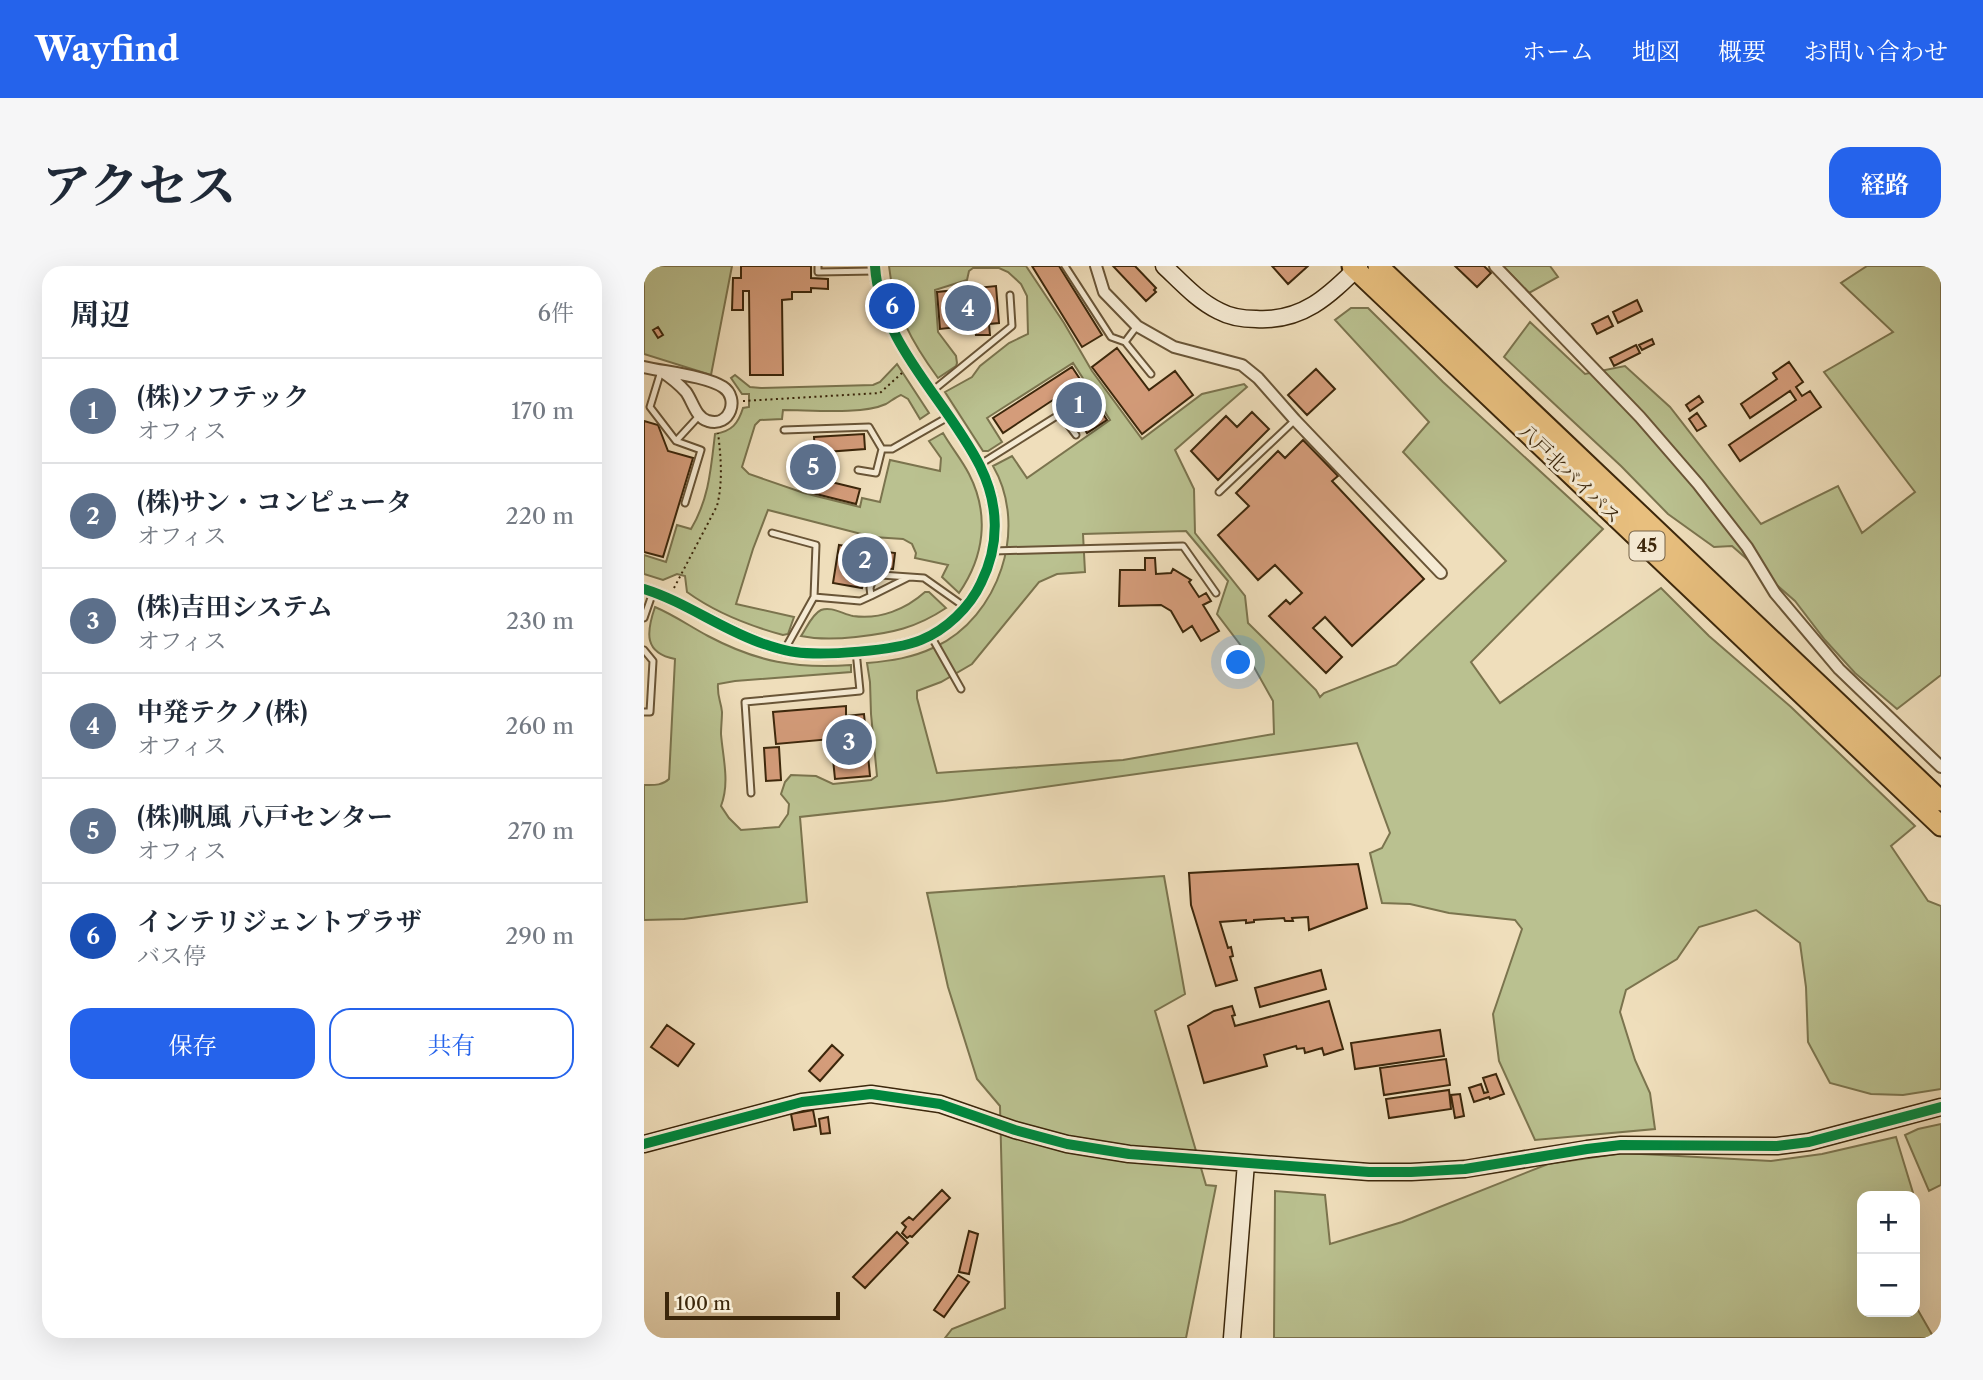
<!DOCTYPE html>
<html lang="ja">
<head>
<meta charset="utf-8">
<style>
  body { margin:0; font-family:"Libre Caslon Text","Noto Serif JP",serif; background:#f6f6f7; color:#1f2937 }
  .controls { position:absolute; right:21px; bottom:21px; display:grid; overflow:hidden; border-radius:14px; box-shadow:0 7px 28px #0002 }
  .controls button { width:63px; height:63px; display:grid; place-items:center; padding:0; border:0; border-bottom:2px solid #e0e1e3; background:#fff; color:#1f2937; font:35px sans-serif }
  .scale { position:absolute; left:21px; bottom:18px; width:175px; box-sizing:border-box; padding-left:7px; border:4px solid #3c270b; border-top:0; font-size:19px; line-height:24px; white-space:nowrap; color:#3c270b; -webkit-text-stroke:5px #f5ead3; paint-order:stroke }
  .you { position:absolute; left:595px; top:397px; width:24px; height:24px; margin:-18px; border:5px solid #fff; border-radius:50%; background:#1a73e8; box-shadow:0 0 0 10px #1a73e833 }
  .badge { display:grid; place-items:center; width:46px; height:46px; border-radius:50%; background:#2563eb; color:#fff; font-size:23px; font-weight:700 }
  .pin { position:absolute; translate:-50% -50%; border:4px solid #fff; box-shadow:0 2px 7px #0006 }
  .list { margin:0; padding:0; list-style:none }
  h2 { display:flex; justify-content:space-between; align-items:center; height:91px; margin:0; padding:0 28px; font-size:30px }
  h2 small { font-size:23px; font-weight:400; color:#747a83 }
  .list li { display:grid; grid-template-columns:46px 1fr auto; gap:21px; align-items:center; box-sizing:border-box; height:105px; padding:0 28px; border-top:2px solid #e0e1e3 }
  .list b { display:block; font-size:26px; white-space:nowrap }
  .list p { margin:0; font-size:23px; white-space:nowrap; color:#747a83 }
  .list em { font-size:23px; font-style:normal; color:#747a83 }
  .actions { display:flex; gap:14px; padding:21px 28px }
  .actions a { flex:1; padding:16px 0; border:2px solid #2563eb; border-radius:21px; text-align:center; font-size:24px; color:#2563eb }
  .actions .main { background:#2563eb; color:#fff }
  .map { position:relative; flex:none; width:1297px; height:1072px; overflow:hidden; border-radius:21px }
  header { display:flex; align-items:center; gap:42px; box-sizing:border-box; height:98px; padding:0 35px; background:#2563eb; color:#fff }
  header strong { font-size:33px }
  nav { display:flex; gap:38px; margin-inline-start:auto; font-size:24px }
  .intro { display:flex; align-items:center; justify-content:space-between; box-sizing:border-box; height:168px; padding:0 42px }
  h1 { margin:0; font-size:49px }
  .button { padding:18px 32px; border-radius:21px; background:#2563eb; color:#fff; font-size:24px; font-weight:700 }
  main { display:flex; gap:42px; padding:0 42px }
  aside { flex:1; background:#fff; border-radius:21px; box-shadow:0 7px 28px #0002 }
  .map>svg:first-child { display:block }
</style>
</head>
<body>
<header>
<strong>Wayfind</strong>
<nav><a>ホーム</a><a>地図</a><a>概要</a><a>お問い合わせ</a></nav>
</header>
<div class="intro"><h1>アクセス</h1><a class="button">経路</a></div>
<main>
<aside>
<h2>周辺<small>6件</small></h2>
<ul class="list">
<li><span class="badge" style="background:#5c6f8a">1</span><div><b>(株)ソフテック</b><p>オフィス</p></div><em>170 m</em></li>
<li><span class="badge" style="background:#5c6f8a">2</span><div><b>(株)サン・コンピュータ</b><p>オフィス</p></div><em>220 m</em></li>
<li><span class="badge" style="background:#5c6f8a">3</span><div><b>(株)吉田システム</b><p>オフィス</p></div><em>230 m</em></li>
<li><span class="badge" style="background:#5c6f8a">4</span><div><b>中発テクノ(株)</b><p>オフィス</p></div><em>260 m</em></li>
<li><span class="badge" style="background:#5c6f8a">5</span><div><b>(株)帆風 八戸センター</b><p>オフィス</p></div><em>270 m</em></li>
<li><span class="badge" style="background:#1a4fb4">6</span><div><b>インテリジェントプラザ</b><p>バス停</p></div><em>290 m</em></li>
</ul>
<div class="actions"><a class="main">保存</a><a>共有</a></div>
</aside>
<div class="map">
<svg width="1297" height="1072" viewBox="0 0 1297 1072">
  <rect width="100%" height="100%" fill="#efdebb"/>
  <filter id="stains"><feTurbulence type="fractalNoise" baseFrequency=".00286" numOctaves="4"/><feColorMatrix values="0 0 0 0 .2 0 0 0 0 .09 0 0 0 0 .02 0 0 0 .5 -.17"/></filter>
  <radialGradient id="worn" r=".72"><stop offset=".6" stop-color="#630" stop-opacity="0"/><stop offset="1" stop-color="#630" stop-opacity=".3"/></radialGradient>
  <path fill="#bac190" stroke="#7b744e" stroke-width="2" fill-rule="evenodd" d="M0 0H88L67 109 0 88Z
    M245 0H382L420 57 448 105 498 173 558 128 600 118 603 121 531 184 550 223 551 267 601 330 604 357 672 424 676 431 680 427 752 399 862 295 759 186 785 156 691 54 707 42H724L799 116 959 263 827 396 856 437 1017 322 1065 370 1147 441 1271 560 1247 580 1284 635 1297 640V823L1259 829 1227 828 1186 817 1164 776 1162 721 1156 677 1112 644 1055 661 1033 693 982 724 976 746 991 794 1006 827 1011 863 891 874 855 795 849 748 878 663 871 654 805 647 766 638 738 637 726 587 738 582 746 567 713 477 301 535 156 551 163 636 40 653 0 654V519C9 519 18 520 25 513L31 393C0 387 2 367 11 341 30 349 47 361 64 370 113 396 152 403 207 399V406L91 415 74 418C73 431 77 435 78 446 78 453 77 461 77 468 79 493 86 516 77 540L85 552 97 564 135 561 144 548 145 538 137 528 141 516 147 509 172 510 189 518 227 514 233 510 227 448 226 416 223 397C247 395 268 392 291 381 355 351 385 262 349 200L368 190 383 212 466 154 429 97 343 152 358 176 344 185H339L301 126 328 111 336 100 365 77 384 68 383 30 377 18 364 6 355 2H329L325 5 323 14 291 24 294 66 312 90 313 97 312 100 294 112C269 78 249 43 245 0ZM542 265 584 315 573 348 601 385 629 435 630 468 479 494 293 507 273 432V425L297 416 328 398 395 316 413 308 441 306 439 268Z
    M859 0H906L914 11 885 27Z
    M1223 0H1297V409L1253 443 1211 407 1181 374 1151 335 1088 280 1070 281 1024 248 977 200 860 91 886 56 941 108 981 100 1026 141 1117 258 1194 220 1218 267 1271 226 1180 106 1249 66 1197 17Z
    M253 98 285 147 276 153 264 133 257 129C252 131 247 135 242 138 218 149 167 144 139 144L138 153 116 154 111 159 98 201 105 208 160 227 216 241 218 232 236 236 246 194 296 205 297 192 285 175 299 167C307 181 318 194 325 208 346 249 340 291 315 327L298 311 304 299 271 292 272 287 268 278 259 273 229 271 124 244 109 283 92 338 150 351 144 368 139 369C106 360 72 347 43 326L41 310 33 308 19 314 0 308V289L22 296 33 259 47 263C65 233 67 202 71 168 88 165 94 158 99 142L105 141V128H98L87 112 91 109 106 121 117 122 229 119 236 116Z
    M281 326H285L302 342C272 362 248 367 212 371 193 373 176 374 157 370 162 363 168 348 177 344 187 340 199 348 209 350 236 354 262 343 281 326Z
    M520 610 541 728 511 745 562 919 572 920 542 1072H301L308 1063 361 1042 356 840 333 813 304 721 283 627Z
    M1297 858V919L1285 925 1261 869 1274 863Z
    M1252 871 1270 930H1218V1046H1271V1039L1290 1072H630L631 925 681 929 686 978 758 956 904 898 979 887 1127 895 1178 888Z"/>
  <path fill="#d49c7a" stroke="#3c270b" stroke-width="2" d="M97 0H167V12L184 13V23L167 22V26H148V33L138 34 139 109H106L105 25H99V44H88L89 12H97Z
    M388 0H415L458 69 438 81Z
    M469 0H491L512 22 510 24 512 26 502 35Z
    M628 0H664L644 18Z
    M811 0H840L847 7 833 21Z
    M352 20 355 57 345 58 346 69H332V59L296 63 293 26Z
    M993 34 998 45 974 57 969 46Z
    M964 50 969 60 953 68 948 58Z
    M14 61 19 69 14 72 9 64Z
    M1008 73 1010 78 998 84 995 79Z
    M992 79 996 87 970 100 966 92Z
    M473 82 505 124 531 105 549 129 498 168 448 101Z
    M1145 96 1159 116 1152 121 1158 130 1166 125 1177 141 1096 195 1085 179 1152 134 1146 125 1106 152 1097 138 1133 113 1129 107Z
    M428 101 463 154 443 167 429 145 424 149 412 132 359 167 349 152Z
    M672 103 691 123 663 149 644 129Z
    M1055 130 1059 136 1046 145 1042 139Z
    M608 146 625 163 574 214 547 185 582 150 593 161Z
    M1053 147 1062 160 1053 165 1045 153Z
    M0 155 14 159 24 185 49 192 19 291 0 286Z
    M220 168 221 183 182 186V204L179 214 216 223 212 238 164 226 167 211 160 207 155 199 157 192 162 187 171 186 170 171Z
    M659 174 694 210 688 215 780 313 708 380 681 351 669 362 698 391 682 407 625 350 642 334 646 338 658 327 631 299 614 314 574 269 605 240 592 227 634 185 641 192Z
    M195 279 251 287 249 303 234 302 227 305 221 312 218 322 189 317Z
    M501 292H511L512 308 527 307 529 303 547 314 545 316 555 331 562 327 567 335 559 339 575 365 557 375 548 360 539 366 527 345 517 339 475 340 476 304H501Z
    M202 440V450L220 448 226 510 191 513 187 473 132 478 129 446Z
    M135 481 137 514 122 515 120 482Z
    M714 598 723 642 665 664 664 651 648 652 649 655H641L640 652 610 654V656L602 657V654L576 656 584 682 587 681 589 690 586 691 593 714 572 720 547 639 545 607Z
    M677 704 682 723 616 741 611 722Z
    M685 735 699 783 680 789 678 782 661 787 660 782 653 783 652 780 620 789 623 800 560 817 544 760 570 745 588 740 591 749 588 750 591 760Z
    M23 759 50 778 34 800 7 781Z
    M796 764 800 790 711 803 707 777Z
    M188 779 199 789 176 815 165 805Z
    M802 793 806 819 740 829 736 802Z
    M852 808 860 828 846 833 845 831 830 836 825 822 837 818 840 827 844 826 839 812Z
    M805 824 807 843 745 852 742 833Z
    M816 828 820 850 811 852 807 829Z
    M169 844 172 860 150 864 147 848Z
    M184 851 186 867 177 868 175 853Z
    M298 924 306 932 268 971 266 970 263 972 258 967 262 961 258 957 265 951 269 954Z
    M325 965 334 968 325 1008 315 1006Z
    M253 966 264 977 221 1022 209 1011Z
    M314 1009 325 1016 300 1051 290 1044Z"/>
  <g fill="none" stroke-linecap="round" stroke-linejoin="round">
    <defs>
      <path id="lane" d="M174 0V6L231 5
        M421 0 467 71 481 76 507 108
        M481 76 493 60
        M17 105 6 141 32 175 57 184 41 237
        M287 126 368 60 366 29
        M140 164 225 161 238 183
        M32 175 55 150
        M335 199 416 148 432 169
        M214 204 232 207 238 183H248L304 151
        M575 226 651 154
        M128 267 172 279 170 331
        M349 285 539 280 572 327
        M227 330 265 311
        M0 352 9 326
        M287 370 317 423
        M141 383 170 331 216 335 227 330 226 322 229 313 237 309 280 312 321 341
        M0 384 9 395 6 446H0
        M107 527 101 436 216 425 212 385"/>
      <path id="street" d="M452 0 460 26 493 60 530 81 598 99 614 112 651 154 797 307
        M851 0 996 151 1054 218 1103 281 1131 327 1195 403 1297 501
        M0 101C21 106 62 110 79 121 96 132 86 162 64 155 52 152 49 136 42 126 35 118 26 111 17 105
        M0 323C42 336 78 364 120 378 130 381 141 385 151 386 179 390 251 385 277 374 302 364 326 341 337 317 356 279 355 238 336 200 303 134 236 78 231 0"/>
      <path id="secondary" d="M520 0C537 16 554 35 575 45 586 51 600 53 612 53 658 56 685 30 715 0
        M0 878 158 836 227 828 296 838 371 864 423 878 485 888 725 906H767L821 903 943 883 977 879 1133 880 1165 876 1297 841
        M588 1072 602 897"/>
      <path id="highway" d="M708 0 1297 560
        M734 0 1297 535"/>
    </defs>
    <use href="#lane" stroke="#695537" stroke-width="9"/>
    <use href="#street" stroke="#695537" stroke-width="14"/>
    <use href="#secondary" stroke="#3c270b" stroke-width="19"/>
    <use href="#highway" stroke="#3c270b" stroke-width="23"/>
    <path stroke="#3c270b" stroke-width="2" stroke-dasharray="2 3.5" stroke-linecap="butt" d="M99 135 236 127 259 106
      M30 322 73 240C79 216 77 191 74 167"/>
    <use href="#lane" stroke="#f5ead3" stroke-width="5"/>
    <use href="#street" stroke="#f5ead3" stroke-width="10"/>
    <use href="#secondary" stroke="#f5ead3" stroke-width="16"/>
    <use href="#highway" stroke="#e8bf7e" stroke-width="19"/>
    <defs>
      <path id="cycleway" d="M0 323C42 336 78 364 120 378 130 381 141 385 151 386 179 390 251 385 277 374 302 364 326 341 337 317 356 279 355 238 336 200 303 134 236 78 231 0
        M0 878 158 836 227 828 296 838 371 864 423 878 485 888 725 906H767L821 903 943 883 977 879 1133 880 1165 876 1297 841"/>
    </defs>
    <use href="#cycleway" stroke="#f5ead3" stroke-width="15"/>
    <use href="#cycleway" stroke="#00873e" stroke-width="10"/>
  </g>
  <g text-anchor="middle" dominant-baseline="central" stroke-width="6" stroke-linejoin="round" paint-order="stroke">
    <rect fill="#f5ead3" stroke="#746247" stroke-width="2" x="985.5" y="265.5" width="35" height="29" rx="5"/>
    <g font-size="18" font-weight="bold" fill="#3c270b">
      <text x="1003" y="280">45</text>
    </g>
    <g font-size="19" fill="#3c270b" stroke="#f5ead3">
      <text transform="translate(926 208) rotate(44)">八戸北バイパス</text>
    </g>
  </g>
  <rect width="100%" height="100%" filter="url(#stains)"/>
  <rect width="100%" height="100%" fill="url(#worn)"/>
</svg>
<div class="controls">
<button>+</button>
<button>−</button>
</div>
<div class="scale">100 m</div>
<div class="you"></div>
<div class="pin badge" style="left:435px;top:139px;background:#5c6f8a">1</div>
<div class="pin badge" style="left:221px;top:294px;background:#5c6f8a">2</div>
<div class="pin badge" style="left:205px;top:476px;background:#5c6f8a">3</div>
<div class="pin badge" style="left:324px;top:42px;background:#5c6f8a">4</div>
<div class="pin badge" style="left:169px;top:201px;background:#5c6f8a">5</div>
<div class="pin badge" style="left:248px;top:40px;background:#1a4fb4">6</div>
</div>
</main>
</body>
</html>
